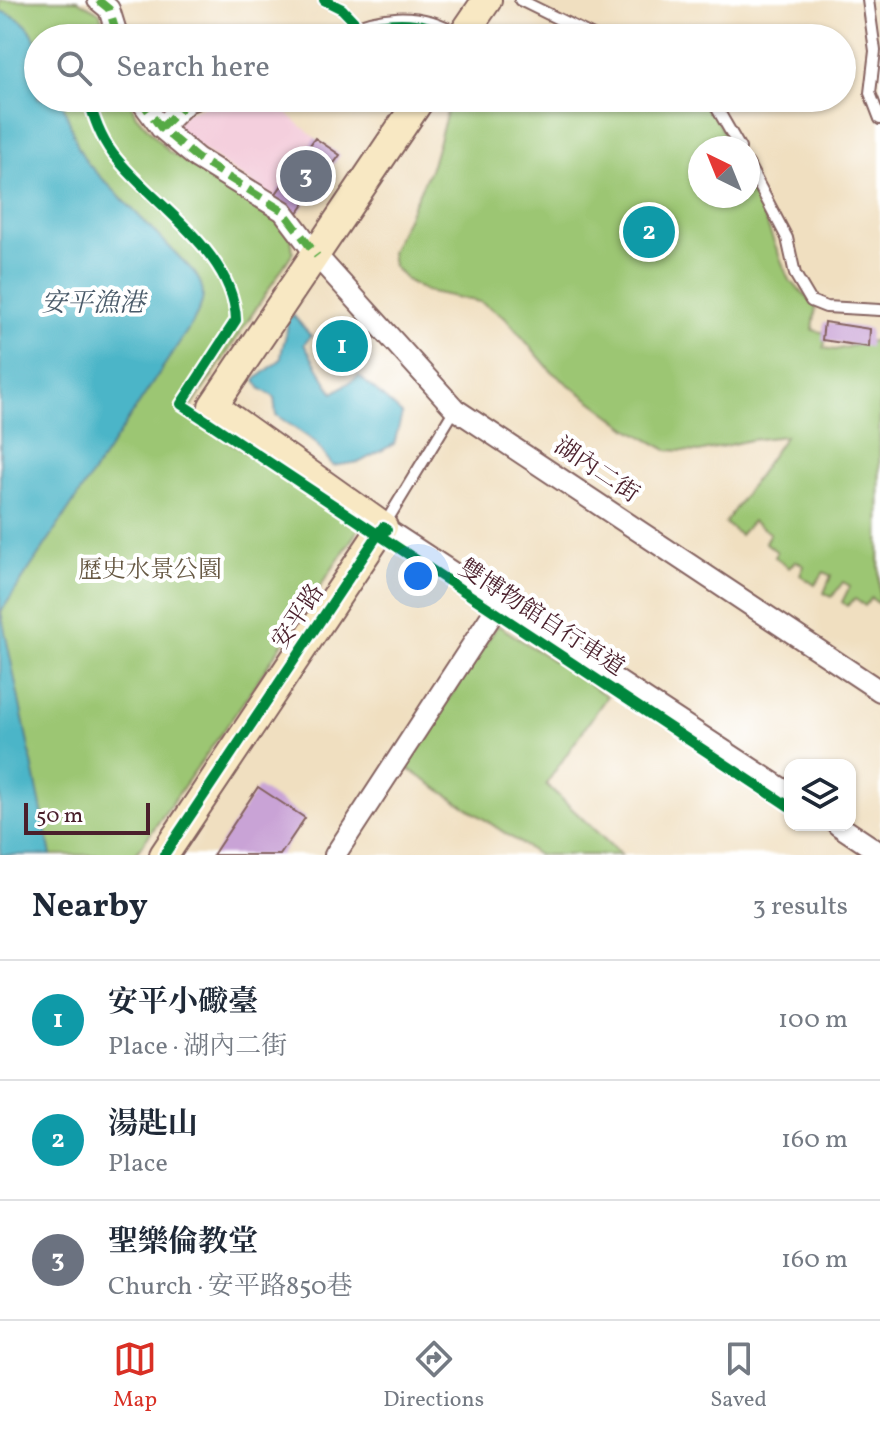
<!DOCTYPE html>
<html lang="en">
<head>
<meta charset="utf-8">
<style>
  body { margin:0; font-family:Vollkorn,"Noto Serif TC",serif; background:#f2f2f3; color:#1f2937 }
  .controls { position:absolute; right:24px; bottom:24px; display:grid; overflow:hidden; border-radius:16px; box-shadow:0 2px 6px #0004 }
  .controls button { width:72px; height:72px; display:grid; place-items:center; padding:0; border:0; border-bottom:2px solid #e0e1e3; background:#fff; color:#1f2937; font:40px sans-serif }
  .compass { position:absolute; left:688px; top:136px; width:72px; height:72px; border-radius:50%; background:#fff; box-shadow:0 2px 6px #0004; rotate:317deg }
  .scale { position:absolute; left:24px; bottom:20px; width:126px; box-sizing:border-box; padding-left:8px; border:4px solid #4a1f2b; border-top:0; font-size:22px; line-height:28px; white-space:nowrap; color:#4a1f2b; -webkit-text-stroke:6px #fff; paint-order:stroke }
  .you { position:absolute; left:418px; top:576px; width:28px; height:28px; margin:-20px; border:6px solid #fff; border-radius:50%; background:#1a73e8; box-shadow:0 0 0 12px #1a73e833 }
  .badge { display:grid; place-items:center; width:52px; height:52px; border-radius:50%; background:#d93025; color:#fff; font-size:26px; font-weight:700 }
  .pin { position:absolute; translate:-50% -50%; border:4px solid #fff; box-shadow:0 2px 8px #0006 }
  .list { margin:0; padding:0; list-style:none }
  h2 { display:flex; justify-content:space-between; align-items:center; height:104px; margin:0; padding:0 32px; font-size:34px }
  h2 small { font-size:26px; font-weight:400; color:#747a83 }
  .list li { display:grid; grid-template-columns:52px 1fr auto; gap:24px; align-items:center; box-sizing:border-box; height:120px; padding:0 32px; border-top:2px solid #e0e1e3 }
  .list b { display:block; font-size:30px; white-space:nowrap }
  .list p { margin:0; font-size:26px; white-space:nowrap; color:#747a83 }
  .list em { font-size:26px; font-style:normal; color:#747a83 }
  .icon { flex:none; width:44px; height:44px; fill:none; stroke:currentColor; stroke-width:2; stroke-linecap:round; stroke-linejoin:round }
  .map { position:relative; flex:none; width:880px; height:855px; overflow:hidden }
  .search { position:absolute; background:#fff; box-shadow:0 2px 6px #0004; left:24px; right:24px; top:24px; height:88px; display:flex; align-items:center; gap:20px; box-sizing:border-box; padding:0 28px; border-radius:44px; color:#747a83; font-size:30px }
  .sheet { height:464px; background:#fff }
  nav { display:flex; justify-content:space-around; align-items:center; box-sizing:border-box; height:112px; border-top:2px solid #e0e1e3; background:#fff; font-size:22px; color:#747a83 }
  nav a { display:grid; justify-items:center; gap:4px }
  nav .on { color:#d93025 }
  .map>svg:first-child { display:block }
</style>
</head>
<body>
<div class="map">
<svg width="880" height="855" viewBox="0 0 880 855">
  <rect width="100%" height="100%" fill="#fff"/>
  <filter id="ink" filterUnits="userSpaceOnUse"><feTurbulence type="fractalNoise" baseFrequency=".0125" numOctaves="2"/><feDisplacementMap in="SourceGraphic" scale="16" xChannelSelector="R" yChannelSelector="G"/><feConvolveMatrix kernelMatrix="1 2 1 2 8 2 1 2 1" color-interpolation-filters="sRGB"/></filter>
  <filter id="wash" filterUnits="userSpaceOnUse"><feTurbulence type="fractalNoise" baseFrequency=".006" numOctaves="4" result="noise"/><feDisplacementMap in="SourceGraphic" scale="32" xChannelSelector="R" yChannelSelector="G"/><feGaussianBlur stdDeviation="1.8" result="paint"/><feColorMatrix in="noise" values="0 0 0 0 0 0 0 0 0 0 0 0 0 0 0 0 0 1.4 0 .05"/><feComposite in="paint" operator="in"/></filter>
  <g filter="url(#wash)">
    <rect width="100%" height="100%" fill="#f0dfc0"/>
    <path fill="#f4cfdd" d="M225 98H270L315 138 273 198 171 128 186 113Z"/>
    <path fill="#9cc673" stroke="#73724f" stroke-width="2" d="M0 0H77L100 13 107 38H38V98H129L135 114 168 151 274 216 291 236 293 252 187 414 360 527 238 710 135 855H0Z
      M451 98H701L707 103 732 148H700V196H748V177L789 280 816 305 813 330 826 333 824 348 835 350 880 339 879 604 871 598 865 606 855 599 847 606 842 602 850 586 843 582 832 597 824 593 831 576 824 572 815 585 800 575 804 566 796 561 789 568 775 557 777 552 765 542 770 533 752 521 740 535 725 523 785 436 750 440 699 452 667 450 629 429 552 372 504 316 480 302 426 291 406 280 393 266 391 252 432 165Z
      M498 625 607 696 546 784 621 855H538L404 766Z"/>
    <path fill="#4bb5c8" stroke="#4a6a7a" stroke-width="2" d="M0 11C47 24 38 59 38 98H61L78 147 87 163 194 272C208 291 204 302 193 322L1 612 51 855H0Z
      M293 315 311 336 304 344 333 393 359 376 402 414 394 444 360 462 333 466 315 442 276 415 274 397 261 389 255 380 281 359C281 345 289 333 287 321Z"/>
    <g id="blocks">
      <path fill="#c9a3d6" d="M315 138 340 155 297 214 273 198Z
        M824 322 870 329 869 347 822 340Z
        M258 787 305 818 280 855H213Z"/>
    </g>
  </g>
  <g filter="url(#ink)">
    <use href="#blocks" fill-opacity="0" stroke="#84625f" stroke-width="2"/>
    <g fill="none" stroke-linecap="round" stroke-linejoin="round">
      <defs>
        <path id="lane" d="M324 0 342 9 360 28
          M520 0 597 38
          M868 0 875 51 870 93 880 119
          M711 98 740 148
          M748 164 787 238 795 274 811 301 826 307 880 310
          M383 527 455 409"/>
        <path id="street" d="M98 0 109 9 118 38
          M341 38C377 20 419 15 455 38
          M139 98 161 128 197 158 283 211 317 256 455 409 880 691
          M161 128 187 102 197 98
          M383 527 790 794
          M838 825 880 853
          M335 855 499 604"/>
        <path id="secondary" d="M461 38 487 0
          M164 855 383 527 213 406 421 98"/>
      </defs>
      <use href="#lane" stroke="#84625f" stroke-width="14"/>
      <use href="#street" stroke="#84625f" stroke-width="24"/>
      <use href="#secondary" stroke="#84625f" stroke-width="32"/>
      <use href="#lane" stroke="#fff" stroke-width="10"/>
      <use href="#street" stroke="#fff" stroke-width="20"/>
      <use href="#secondary" stroke="#f8e8c3" stroke-width="28"/>
      <path stroke="#57aa44" stroke-width="8" stroke-dasharray="16 8" stroke-linecap="butt" d="M98 0 109 9 118 38
        M341 38 367 27
        M139 98 161 128 197 158 283 211 317 256
        M161 128 187 102 197 98"/>
      <defs>
        <path id="cycleway" d="M324 0 342 9 360 28C393 21 425 19 455 38
          M88 98C94 118 100 137 113 154 151 204 234 251 236 320L181 404 790 807
          M164 855 383 527 387 530"/>
      </defs>
      <use href="#cycleway" stroke="#fff" stroke-width="15"/>
      <use href="#cycleway" stroke="#00873e" stroke-width="10"/>
    </g>
  </g>
  <g text-anchor="middle" dominant-baseline="central" stroke-width="8" stroke-linejoin="round" paint-order="stroke">
    <g font-size="24" fill="#4a1f2b" stroke="#fff">
      <text transform="translate(596 471) rotate(34)">湖內二街</text>
      <text transform="translate(299 617) rotate(-56)">安平路</text>
      <text transform="translate(541 619) rotate(33)">雙博物館自行車道</text>
    </g>
    <g font-size="24" fill="#675944" stroke="#fff">
      <text x="150" y="571">歷史水景公園</text>
    </g>
    <g font-size="26" font-style="italic" fill="#4a5b6a" stroke="#fff">
      <text x="93" y="304">安平漁港</text>
    </g>
  </g>
</svg>
<div class="controls">
<button><svg class="icon" aria-label="layers" viewBox="0 0 24 24"><path d="M12 4l9 5-9 5-9-5zM3 14l9 5 9-5"/></svg></button>
</div>
<svg class="compass" viewBox="-18 -18 36 36"><path d="M0-13l5 13h-10z" fill="#e53935"/><path d="M0 13l5-13h-10z" fill="#747a83"/></svg>
<div class="scale">50 m</div>
<div class="you"></div>
<div class="pin badge" style="left:342px;top:346px;background:#0f9aa8">1</div>
<div class="pin badge" style="left:649px;top:232px;background:#0f9aa8">2</div>
<div class="pin badge" style="left:306px;top:176px;background:#6b7280">3</div>
<div class="search"><svg class="icon" aria-label="search" viewBox="0 0 24 24"><circle cx="10" cy="10" r="6"/><path d="M15 15l6 6"/></svg>Search here</div>
</div>
<section class="sheet">
<h2>Nearby<small>3 results</small></h2>
<ul class="list">
<li><span class="badge" style="background:#0f9aa8">1</span><div><b>安平小礮臺</b><p>Place · 湖內二街</p></div><em>100 m</em></li>
<li><span class="badge" style="background:#0f9aa8">2</span><div><b>湯匙山</b><p>Place</p></div><em>160 m</em></li>
<li><span class="badge" style="background:#6b7280">3</span><div><b>聖樂倫教堂</b><p>Church · 安平路850巷</p></div><em>160 m</em></li>
</ul>
</section>
<nav>
<a class="on"><svg class="icon" aria-label="map" viewBox="0 0 24 24"><path d="M3 6l6-2 6 2 6-2v14l-6 2-6-2-6 2zM9 4v14M15 6v14"/></svg>Map</a>
<a><svg class="icon" aria-label="directions" viewBox="0 0 24 24"><path d="M12 3l9 9-9 9-9-9zM9 14v-3h6M13 9l2 2-2 2"/></svg>Directions</a>
<a><svg class="icon" aria-label="saved" viewBox="0 0 24 24"><path d="M7 4h10v16l-5-4-5 4z"/></svg>Saved</a>
</nav>
</body>
</html>
